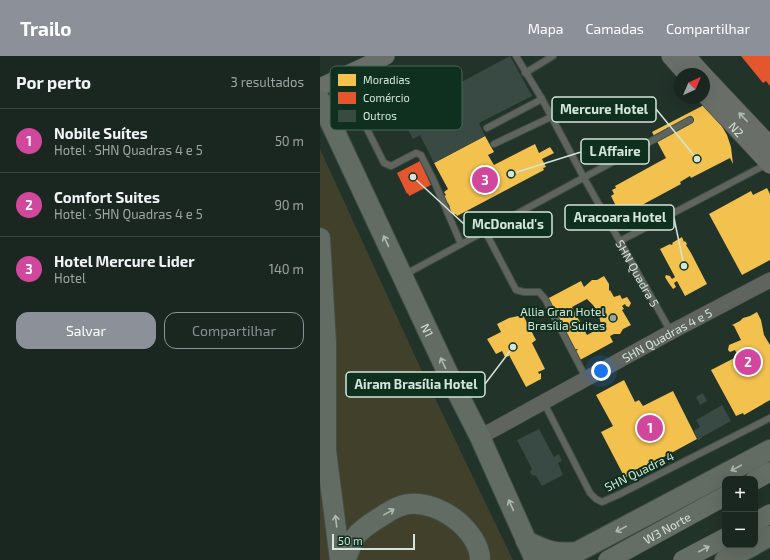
<!DOCTYPE html>
<html lang="pt">
<head>
<meta charset="utf-8">
<style>
  body { margin:0; font-family:"Exo 2",sans-serif; background:#232e29; color:#f1f3f6 }
  .controls { position:absolute; right:12px; bottom:12px; display:grid; overflow:hidden; border-radius:8px; box-shadow:0 4px 16px #0002 }
  .controls button { width:36px; height:36px; display:grid; place-items:center; padding:0; border:0; border-bottom:1px solid #38433e; background:#1a2620; color:#f1f3f6; font:20px sans-serif }
  .compass { position:absolute; left:354px; top:12px; width:36px; height:36px; border-radius:50%; background:#1a2620; box-shadow:0 4px 16px #0002; rotate:44deg }
  .scale { position:absolute; left:12px; bottom:10px; width:83px; box-sizing:border-box; padding-left:4px; border:2px solid #d4e5da; border-top:0; font-size:11px; line-height:14px; white-space:nowrap; color:#d4e5da; -webkit-text-stroke:3px #10301f; paint-order:stroke }
  .you { position:absolute; left:281px; top:315px; width:14px; height:14px; margin:-10px; border:3px solid #fff; border-radius:50%; background:#1a73e8; box-shadow:0 0 0 6px #1a73e833 }
  .badge { display:grid; place-items:center; width:26px; height:26px; border-radius:50%; background:#8c9099; color:#fff; font-size:13px; font-weight:700 }
  .pin { position:absolute; translate:-50% -50%; border:2px solid #fff; box-shadow:0 1px 4px #0006 }
  .list { margin:0; padding:0; list-style:none }
  h2 { display:flex; justify-content:space-between; align-items:center; height:52px; margin:0; padding:0 16px; font-size:17px }
  h2 small { font-size:13px; font-weight:400; color:#9fa5a5 }
  .list li { display:grid; grid-template-columns:26px 1fr auto; gap:12px; align-items:center; box-sizing:border-box; height:64px; padding:0 16px; border-top:1px solid #38433e }
  .list b { display:block; font-size:15px; white-space:nowrap }
  .list p { margin:0; font-size:13px; white-space:nowrap; color:#9fa5a5 }
  .list em { font-size:13px; font-style:normal; color:#9fa5a5 }
  .actions { display:flex; gap:8px; padding:12px 16px }
  .actions a { flex:1; padding:9px 0; border:1px solid #8c9099; border-radius:12px; text-align:center; font-size:14px; color:#8c9099 }
  .actions .main { background:#8c9099; color:#fff }
  .map { position:relative; flex:none; width:450px; height:504px; overflow:hidden }
  header { display:flex; align-items:center; gap:24px; box-sizing:border-box; height:56px; padding:0 20px; background:#8c9099; color:#fff }
  header strong { font-size:19px }
  nav { display:flex; gap:22px; margin-inline-start:auto; font-size:14px }
  main { display:flex }
  aside { flex:1; background:#1a2620 }
  .map>svg:first-child { display:block }
</style>
</head>
<body>
<header>
<strong>Trailo</strong>
<nav><a>Mapa</a><a>Camadas</a><a>Compartilhar</a></nav>
</header>
<main>
<aside>
<h2>Por perto<small>3 resultados</small></h2>
<ul class="list">
<li><span class="badge" style="background:#d1479c">1</span><div><b>Nobile Suítes</b><p>Hotel · SHN Quadras 4 e 5</p></div><em>50 m</em></li>
<li><span class="badge" style="background:#d1479c">2</span><div><b>Comfort Suites</b><p>Hotel · SHN Quadras 4 e 5</p></div><em>90 m</em></li>
<li><span class="badge" style="background:#d1479c">3</span><div><b>Hotel Mercure Lider</b><p>Hotel</p></div><em>140 m</em></li>
</ul>
<div class="actions"><a class="main">Salvar</a><a>Compartilhar</a></div>
</aside>
<div class="map">
<svg width="450" height="504" viewBox="0 0 450 504">
  <rect width="100%" height="100%" fill="#22332a"/>
  <path fill="#41412b" d="M0 93 100 311 193 504H0Z"/>
  <path fill="#f2c14e" fill-rule="evenodd" d="M384 49 400 67 407 79 411 91 413 108 410 102 371 122 370 120 360 126 361 128 309 156 308 154 303 155 300 150 297 152 291 140 294 138 292 134 296 132 295 130 346 102 332 76Z
    M165 80 174 96 168 99 174 109 215 88 219 97 230 91 234 97 222 103 226 111 223 112 224 114 137 160 136 158 134 159 127 152 130 151 128 147 126 148 124 140 126 139 124 136 128 133 114 107Z
    M447 132 450 138V204L422 219 389 158 431 135 433 139Z
    M362 181 364 186 365 185 367 188 366 189 371 197 387 228 365 240 357 225 354 227 356 231 353 233 348 226 345 221 346 219 350 220 352 223 355 221 340 193 350 188 351 189 353 188 352 187Z
    M284 220 289 228V235L290 234 294 241 300 239 302 243 307 241 311 247 309 251 306 250 305 248 302 250 304 253 302 254 311 269 303 273 300 278H294L290 280 293 286 260 304 255 295 258 294 257 293 254 294 233 253 235 252 234 251 232 252 227 243 261 225 264 231 272 224H277ZM267 243 273 249 278 257 282 271 267 279 252 251Z
    M437 256 441 264 444 279 450 289V344L424 359 423 357 416 360 391 314 424 297 423 295 417 298 415 294 410 296 408 294 409 289 421 284 414 270 412 269 420 265 423 262 430 260Z
    M203 259 216 284 212 287 225 313 218 316 219 318 221 317V323L206 331 189 299V300L185 301 182 295 176 298 167 283 181 276 177 268 189 262Z
    M304 324 315 346 319 344 323 350 353 335 377 383 305 422 281 376 293 370 276 339Z"/>
  <path fill="#e4572e" d="M421 0H450V30L446 25 443 27Z
    M100 105 111 129 89 140 88 137 87 138 77 117Z"/>
  <path fill="#394a45" d="M190 0 212 40 159 67 165 80 114 107 100 79 93 83 80 59Z
    M285 97 291 107 279 113 274 103Z
    M383 337 387 345 380 349 376 341Z
    M402 349 411 365 382 381V382L378 384 373 375 380 371 376 364Z
    M219 373 234 401 239 398 242 405 238 407 243 419 222 430 216 420 212 419 210 416 212 413 197 384Z"/>
  <g fill="none" stroke-linecap="round" stroke-linejoin="round">
    <defs>
      <g id="service">
        <path d="M196 0 222 43"/>
        <path d="M205 17 233 0"/>
        <path d="M16 71 36 63 43 65 64 107 71 110 96 97 101 99 114 125 141 188"/>
        <path id="s1" d="M167 72 222 43 264 122 351 276"/>
        <path d="M174 88 231 61"/>
        <path d="M165 175 196 234 204 236H219L225 243 266 322"/>
        <path d="M300 185 447 108"/>
        <path d="M84 219 370 64"/>
        <path d="M224 347 270 437 276 443 282 446 300 438 450 362"/>
      </g>
      <g id="tertiary">
        <path id="s2" d="M160 381 351 276 450 224"/>
      </g>
      <g id="secondary">
        <path d="M350 0 366 18"/>
        <path d="M367 0 383 18"/>
        <path d="M384 19 450 89"/>
        <path d="M0 31 66 0"/>
        <path id="s3" d="M384 38 450 109"/>
      </g>
      <g id="primary">
        <path d="M435 424 450 416"/>
        <path d="M435 466 450 458"/>
        <path id="s4" d="M288 504 405 440"/>
        <path d="M363 504 405 482"/>
      </g>
      <g id="trunk">
        <path id="s5" d="M0 44 131 324 160 381 215 504"/>
        <path d="M0 182 6 286V394L20 504"/>
        <path d="M206 485C228 495 232 498 257 496L450 394"/>
        <path d="M435 488 450 480"/>
        <path d="M25 504C29 497 31 488 35 481 41 473 51 467 59 462 65 458 71 454 78 451 100 442 126 454 142 469 151 478 160 491 160 504"/>
        <path d="M405 504 434 489"/>
      </g>
    </defs>
    <use href="#service" stroke="#404e46" stroke-width="8"/>
    <use href="#tertiary" stroke="#404e46" stroke-width="16"/>
    <use href="#secondary" stroke="#404e46" stroke-width="18"/>
    <use href="#primary" stroke="#404e46" stroke-width="20"/>
    <use href="#trunk" stroke="#404e46" stroke-width="22"/>
    <use href="#service" stroke="#5f645e" stroke-width="6"/>
    <use href="#tertiary" stroke="#5f645e" stroke-width="15"/>
    <use href="#secondary" stroke="#696f68" stroke-width="17"/>
    <use href="#primary" stroke="#656e65" stroke-width="19"/>
    <use href="#trunk" stroke="#636c63" stroke-width="20"/>
  </g>
  <defs><path id="oneway-shaft" d="M-6 0H5M1.5-3L5.5 0L1.5 3" fill="none" stroke-width="1.6" stroke-linecap="round" stroke-linejoin="round"/></defs>
  <use stroke="#afbcb2" href="#oneway-shaft" transform="translate(423 61) rotate(-134)"/>
  <g stroke="#acbbb0">
    <use href="#oneway-shaft" transform="translate(66 185) rotate(-115)"/>
    <use href="#oneway-shaft" transform="translate(123 307) rotate(-115)"/>
    <use href="#oneway-shaft" transform="translate(416 412) rotate(152)"/>
    <use href="#oneway-shaft" transform="translate(191 449) rotate(-114)"/>
    <use href="#oneway-shaft" transform="translate(69 456) rotate(-29)"/>
    <use href="#oneway-shaft" transform="translate(16 465) rotate(-97)"/>
    <use href="#oneway-shaft" transform="translate(301 473) rotate(152)"/>
  </g>
  <use stroke="#adbbb1" href="#oneway-shaft" transform="translate(384 493) rotate(-28)"/>
  <circle fill="#96a79c" stroke="#10301f" stroke-width="1.5" cx="293" cy="262" r="4"/>
  <g text-anchor="middle" dominant-baseline="central" stroke-width="4" stroke-linejoin="round" paint-order="stroke">
    <g font-size="12" fill="#d4e5da" stroke="#10301f">
      <text stroke="none"><textPath href="#s3" startOffset="48">N2</textPath></text>
      <text stroke="none"><textPath href="#s1" startOffset="261">SHN Quadra 5</textPath></text>
      <text stroke="none"><textPath href="#s5" startOffset="254">N1</textPath></text>
      <text stroke="none"><textPath href="#s2" startOffset="213">SHN Quadras 4 e 5</textPath></text>
      <text transform="translate(319 415) rotate(-26)">SHN Quadra 4</text>
      <text stroke="none"><textPath href="#s4" startOffset="67">W3 Norte</textPath></text>
    </g>
    <g font-size="12" fill="#d4e5da" stroke="#10301f" text-anchor="end">
      <text x="285" y="255">Allia Gran Hotel<tspan x="285" dy="14">Brasília Suites</tspan></text>
    </g>
  </g>
  <rect x="10" y="10" width="132" height="64" rx="6" fill="#10301f" stroke="#4b6657" stroke-width="1"/>
  <rect x="18" y="18" width="18" height="12" fill="#f2c14e"/>
  <rect x="18" y="36" width="18" height="12" fill="#e4572e"/>
  <rect x="18" y="54" width="18" height="12" fill="#394a45"/>
  <g font-size="11" fill="#d4e5da">
    <text x="43" y="28">Moradias</text>
    <text x="43" y="46">Comércio</text>
    <text x="43" y="64">Outros</text>
  </g>
  <path fill="none" stroke="#d4e5da" stroke-width="1.5" d="M377 103L336 53M191 118L261 96M364 210L354 162M93 121L144 168M193 291L165 328"/>
  <g fill="#d4e5da" stroke="#10301f" stroke-width="1.5">
    <circle cx="377" cy="103" r="4"/>
    <circle cx="191" cy="118" r="4"/>
    <circle cx="364" cy="210" r="4"/>
    <circle cx="93" cy="121" r="4"/>
    <circle cx="193" cy="291" r="4"/>
  </g>
  <g fill="#10301f" stroke="#d4e5da" stroke-width="1.5">
    <rect x="232" y="41" width="104" height="25" rx="4"/>
    <rect x="261" y="83" width="68" height="25" rx="4"/>
    <rect x="245" y="149" width="109" height="25" rx="4"/>
    <rect x="144" y="156" width="88" height="25" rx="4"/>
    <rect x="26" y="316" width="139" height="25" rx="4"/>
  </g>
  <g font-size="13" text-anchor="middle" font-weight="bold" fill="#d4e5da">
    <text x="284" y="58">Mercure Hotel</text>
    <text x="295" y="100">L Affaire</text>
    <text x="300" y="166">Aracoara Hotel</text>
    <text x="188" y="173">McDonald's</text>
    <text x="96" y="333">Airam Brasília Hotel</text>
  </g>
</svg>
<div class="controls">
<button>+</button>
<button>−</button>
</div>
<svg class="compass" viewBox="-18 -18 36 36"><path d="M0-13l5 13h-10z" fill="#e53935"/><path d="M0 13l5-13h-10z" fill="#9fa5a5"/></svg>
<div class="scale">50 m</div>
<div class="you"></div>
<div class="pin badge" style="left:330px;top:372px;background:#d1479c">1</div>
<div class="pin badge" style="left:428px;top:306px;background:#d1479c">2</div>
<div class="pin badge" style="left:165px;top:124px;background:#d1479c">3</div>
</div>
</main>
</body>
</html>
